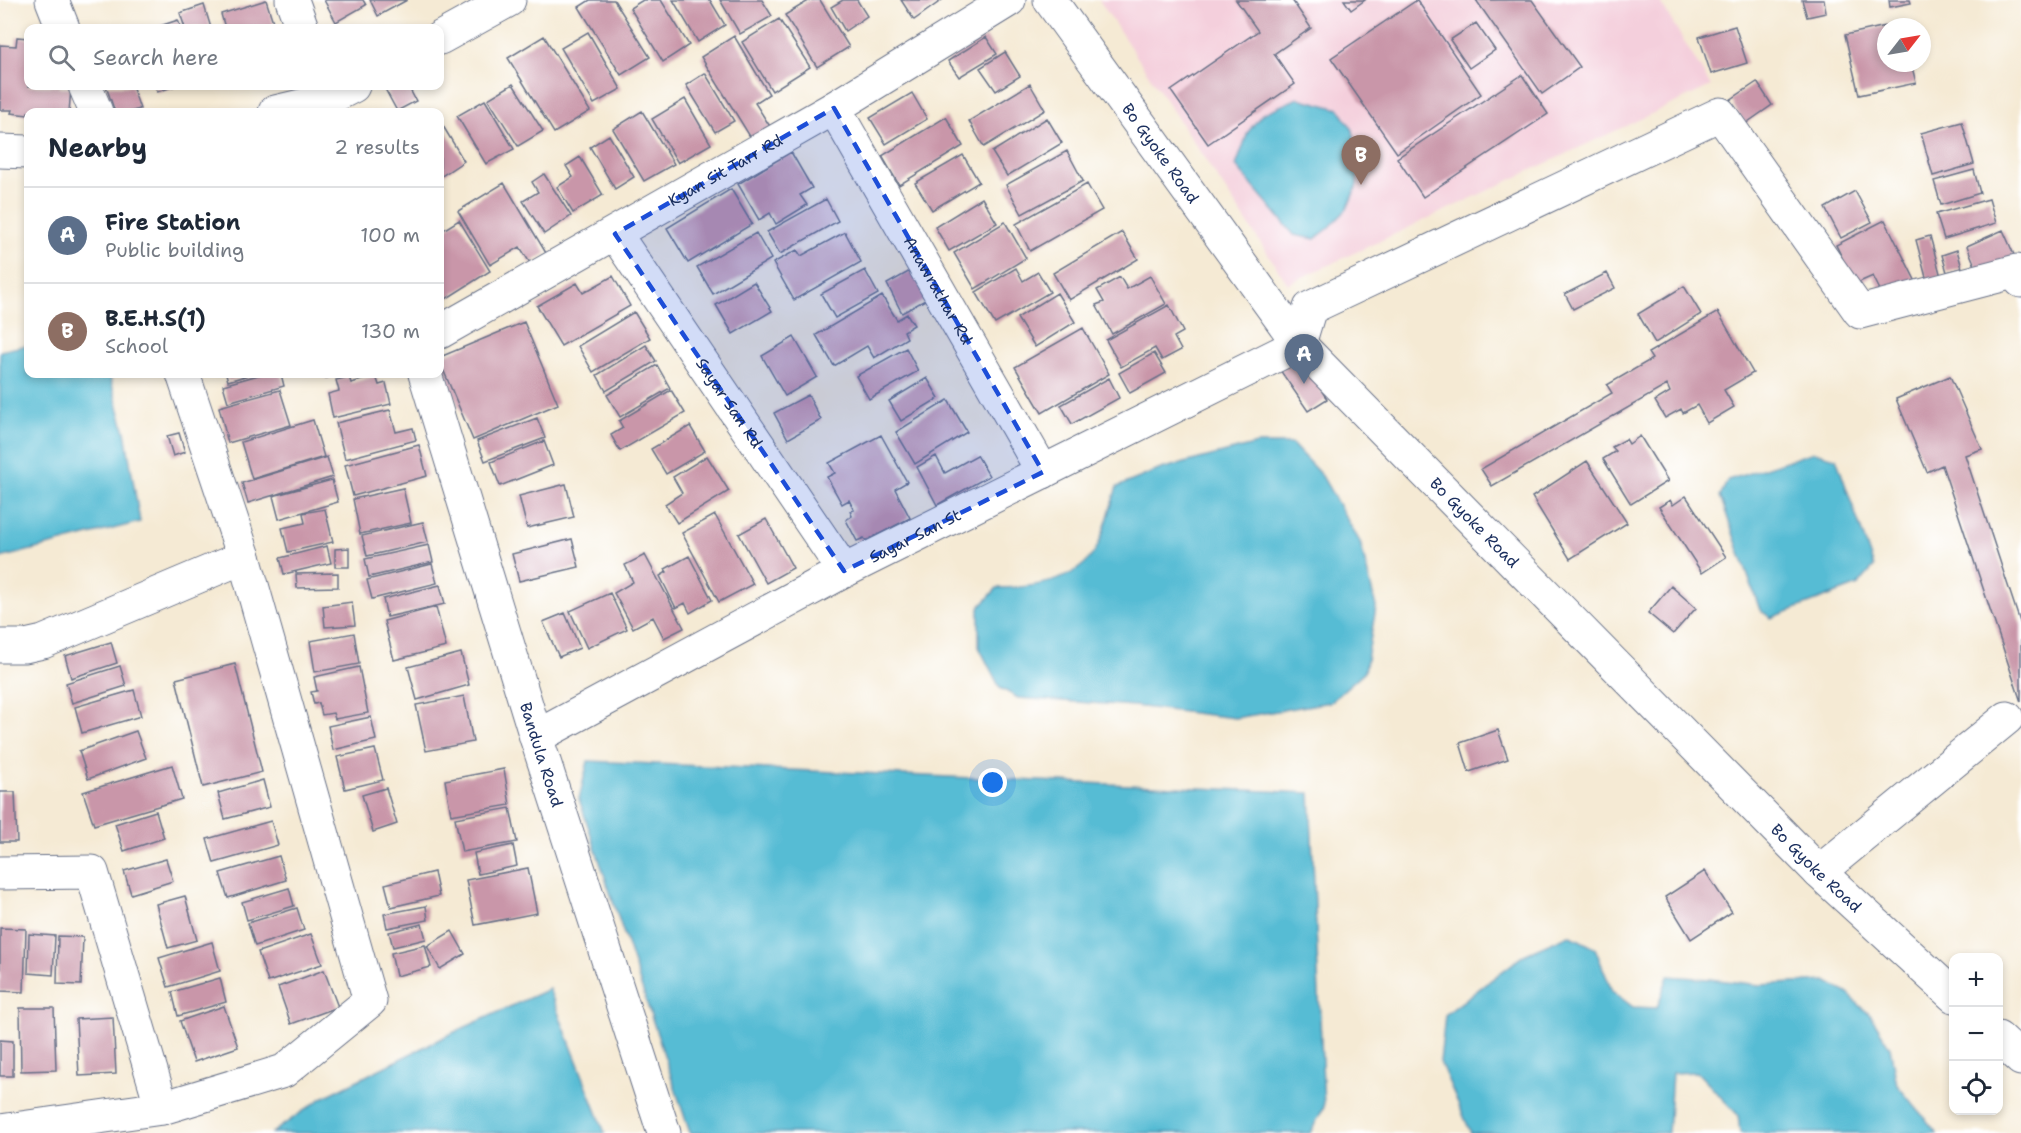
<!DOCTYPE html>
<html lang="en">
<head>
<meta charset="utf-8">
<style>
  body { margin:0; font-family:"Shantell Sans",sans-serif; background:#f2f2f3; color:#1f2937 }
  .controls { position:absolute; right:18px; bottom:18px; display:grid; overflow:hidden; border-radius:12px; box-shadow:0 3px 9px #0003 }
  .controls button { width:54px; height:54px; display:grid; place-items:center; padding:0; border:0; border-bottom:2px solid #e0e1e3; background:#fff; color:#1f2937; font:30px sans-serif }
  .compass { position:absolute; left:1877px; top:18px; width:54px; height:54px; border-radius:50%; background:#fff; box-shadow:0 3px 9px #0003; rotate:59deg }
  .you { position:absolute; left:993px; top:783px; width:21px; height:21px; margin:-15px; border:4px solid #fff; border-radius:50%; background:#1a73e8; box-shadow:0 0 0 9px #1a73e833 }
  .badge { display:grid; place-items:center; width:39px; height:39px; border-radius:50%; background:#0f766e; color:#fff; font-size:20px; font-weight:700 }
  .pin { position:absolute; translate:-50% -50px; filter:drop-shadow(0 2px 3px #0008) }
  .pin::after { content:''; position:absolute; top:32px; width:21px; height:18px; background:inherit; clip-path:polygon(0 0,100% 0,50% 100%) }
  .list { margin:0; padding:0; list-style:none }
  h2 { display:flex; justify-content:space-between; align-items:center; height:78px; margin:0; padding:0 24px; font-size:26px }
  h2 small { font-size:20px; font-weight:400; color:#747a83 }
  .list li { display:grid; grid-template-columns:39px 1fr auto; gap:18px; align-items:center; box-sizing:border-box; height:96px; padding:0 24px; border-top:2px solid #e0e1e3 }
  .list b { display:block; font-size:22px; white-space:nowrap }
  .list p { margin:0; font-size:20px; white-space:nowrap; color:#747a83 }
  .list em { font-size:20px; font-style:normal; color:#747a83 }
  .icon { flex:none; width:33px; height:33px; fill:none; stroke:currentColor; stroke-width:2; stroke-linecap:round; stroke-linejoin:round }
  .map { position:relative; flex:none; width:2021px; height:1133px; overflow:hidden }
  .search { position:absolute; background:#fff; box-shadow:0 3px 9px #0003; left:24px; top:24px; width:420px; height:66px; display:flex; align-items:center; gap:15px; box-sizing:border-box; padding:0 21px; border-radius:12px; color:#747a83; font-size:22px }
  .panel { position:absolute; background:#fff; box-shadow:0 3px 9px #0003; left:24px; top:108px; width:420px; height:270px; border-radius:12px }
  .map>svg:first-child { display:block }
</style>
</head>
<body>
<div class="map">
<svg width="2021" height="1133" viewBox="0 0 2021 1133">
  <rect width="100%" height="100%" fill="#fff"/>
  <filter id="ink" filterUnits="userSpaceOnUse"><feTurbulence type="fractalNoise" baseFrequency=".0167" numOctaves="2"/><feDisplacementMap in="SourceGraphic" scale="12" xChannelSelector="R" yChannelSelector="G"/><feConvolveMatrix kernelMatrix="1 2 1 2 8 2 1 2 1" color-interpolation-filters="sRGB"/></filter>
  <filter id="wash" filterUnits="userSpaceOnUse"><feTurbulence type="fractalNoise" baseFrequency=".008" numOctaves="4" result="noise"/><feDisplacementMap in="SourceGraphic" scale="24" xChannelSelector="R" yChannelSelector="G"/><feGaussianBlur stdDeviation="1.35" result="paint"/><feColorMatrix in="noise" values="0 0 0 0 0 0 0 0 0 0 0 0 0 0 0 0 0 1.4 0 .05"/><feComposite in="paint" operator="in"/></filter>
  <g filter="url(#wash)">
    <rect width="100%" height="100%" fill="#f5ead4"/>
    <path fill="#f4cfdc" d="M1099 0H1659L1711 86 1288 284Z"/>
    <path fill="#56bcd4" stroke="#387699" stroke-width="1.5" d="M1298 98 1339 109 1353 130 1359 159 1357 185 1347 209 1329 228 1315 239 1294 235 1236 166 1248 132 1262 114Z
      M28 345V374H109L125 432 140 522 0 558V351Z
      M1257 444H1292L1322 476 1360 542 1376 607 1365 671 1330 702 1235 718 1134 706 1018 698 1000 688 979 647V608L997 588C1031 588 1077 583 1096 549 1106 531 1110 507 1117 487L1161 469Z
      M1814 452 1836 458 1874 567 1858 585 1771 618 1760 610 1720 496 1728 480Z
      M588 761 1310 793 1324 1107 1310 1133H690L579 799Z
      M1569 935 1595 948 1612 991 1633 1007 1657 1008 1668 976 1709 979 1760 985 1826 981 1847 993 1871 1016 1890 1047 1897 1085 1937 1133H1740L1738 1115 1697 1072 1672 1073 1668 1133H1471L1440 1062 1445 1015 1524 955Z
      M549 989 605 1133H272L322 1098 448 1035Z"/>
    <g id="blocks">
      <path fill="#c996a9" d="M266 0 275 28H225L221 14Z
        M324 0H363L366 5 336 22Z
        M370 0H407L378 16Z
        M590 0H614L650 57 621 75 579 7Z
        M643 0H661L689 45 663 62 630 8Z
        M673 0H710L725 25 698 42Z
        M720 0H762L772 16 740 34Z
        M810 0H820L849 47 817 67 785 15Z
        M843 0H857L867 16 845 31 831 7Z
        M901 0H942L914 20Z
        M1236 0H1292L1311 28 1274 54 1295 84 1208 144 1171 91 1258 31Z
        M1344 0H1365L1351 10Z
        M1417 0 1481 94 1397 153 1331 58Z
        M1476 0H1532L1580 67 1542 94Z
        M1802 0H1824L1826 13 1807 17Z
        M1889 0H1910L1911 3 1890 7Z
        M204 5 211 28H185L180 13Z
        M779 19 810 67 772 91 742 42Z
        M178 20 181 28H161L160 26Z
        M1476 23 1495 50 1469 68 1450 40Z
        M1902 23 1903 27H1886V26Z
        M1735 26 1747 63 1711 74 1699 37Z
        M1886 26V63H1911L1916 83 1859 95 1845 35Z
        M588 32 621 89 594 104 561 48Z
        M544 36 590 111 554 133 508 58Z
        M734 36 769 94 755 103 773 131 754 143 701 57Z
        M17 37 28 38V86H59V88H71L69 112H28V115L11 113 12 110H0V45L16 46Z
        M986 37 997 54 959 77 948 61Z
        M1005 52 1020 76 996 91 980 68Z
        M705 73 734 121 715 132 686 85Z
        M1522 75 1548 114 1423 197 1397 158Z
        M1757 82 1772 105 1745 124 1730 100Z
        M513 84 543 131 518 146 488 99Z
        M1030 84 1045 110 984 147 969 121Z
        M106 86H132L140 109 129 112H115Z
        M155 86H175L157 92Z
        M387 86H408L416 101 397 111 384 87Z
        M912 93 927 119 886 144 870 118Z
        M685 99 711 144 678 163 652 119Z
        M485 100 514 149 486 164 457 116Z
        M642 111 674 164 644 181 613 129Z
        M946 117 963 146 899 185 882 156Z
        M1047 118 1062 143 1007 176 992 152Z
        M440 121 464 161 440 177Z
        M1962 122 1974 164 1933 176 1921 133Z
        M609 135 634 177 615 189 590 147Z
        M1067 151 1083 181 1022 214 1006 185Z
        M791 152 812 188 800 195 807 205 776 224 770 213 759 220 738 184Z
        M963 155 979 182 932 210 915 183Z
        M580 157 603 195 573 213 557 187 573 177 566 166Z
        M1974 170 1980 193 1941 205 1934 181Z
        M544 174 571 216 544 234 523 201 538 192 532 182Z
        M504 183 546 253 530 263 520 247 490 265 458 211Z
        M1087 184 1102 210 1030 251 1016 224Z
        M731 189 752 224 688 263 667 228Z
        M1855 191 1872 222 1841 238 1825 208Z
        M982 198 997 223 949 251 935 227Z
        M826 199 838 221 780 254 767 232Z
        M1989 199 1996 223 1944 239 1936 214Z
        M459 220 490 271 441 302 440 299V232Z
        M1885 220 1917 284 1885 300 1873 276 1855 284 1836 245Z
        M1005 222 1026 258 975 289 954 253Z
        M2003 230 2015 257 1978 273 1967 246Z
        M845 232 861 262 794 300 773 263 797 250 801 256Z
        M1122 232 1138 259 1069 300 1053 273Z
        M756 233 771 259 713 294 697 267Z
        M1930 236 1941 277 1927 281 1916 240Z
        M1957 250 1962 268 1947 272 1942 255Z
        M1016 268 1023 281 1038 272 1050 292 995 324 976 292Z
        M865 270 878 294 835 318 821 294Z
        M912 270 927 299 902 313 887 284Z
        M1607 273 1615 288 1573 309 1565 294Z
        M613 276 630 306 561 346 537 306 577 283 583 293Z
        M1150 276 1166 304 1112 334 1096 305 1104 302 1097 290 1120 277 1127 289Z
        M754 282 772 311 733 334 716 305Z
        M1684 286 1701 314 1655 343 1638 314Z
        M1057 293 1075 322 1035 347 1017 318Z
        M882 296 897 320 907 314 914 325 904 331 907 338 874 358 867 346 834 366 816 335Z
        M1169 305 1183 332 1174 337 1181 350 1162 360 1155 348 1121 367 1106 340Z
        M634 312 650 338 593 372 578 346Z
        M1718 312 1753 373 1724 390 1734 407 1707 423 1697 405 1683 413 1681 409 1665 418 1655 401 1670 392 1667 385 1492 486 1481 469 1612 393 1607 385 1652 359 1648 353Z
        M524 322 558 404 473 440 440 362V357Z
        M1083 328 1109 374 1042 413 1015 367Z
        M794 337 817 377 785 396 762 356Z
        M646 345 656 361 606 391 597 375Z
        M906 348 918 371 869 399 856 376Z
        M1154 353 1166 373 1130 393 1119 373Z
        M1299 357 1327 399 1308 411 1280 370Z
        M657 365 670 388 620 417 607 395Z
        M226 374H252L228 381Z
        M262 374H281L284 386 228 402 223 385Z
        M325 374H341L326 378Z
        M376 376 379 385 386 383 391 404 333 418 328 394 339 391 336 380 349 377 351 383Z
        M1950 376 1982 449 1965 455 2021 625V702L1942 465 1927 472 1896 399Z
        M927 378 939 398 901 421 889 401Z
        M1109 378 1119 398 1072 424 1061 405Z
        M280 390 291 425 228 443 219 407Z
        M671 390 685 413 620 451 611 435 623 428 619 421Z
        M808 395 821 420 788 439 774 413Z
        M948 400 967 432 915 464 896 432Z
        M390 410 396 432 413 428 416 440 345 459 336 423Z
        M537 418 545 438 485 461 477 441Z
        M313 420 324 457 252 479 241 442Z
        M690 426 705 451 666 474 651 449Z
        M179 433 185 452 173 456 167 436Z
        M881 435 907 482 895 489 910 518 866 541 864 538 857 541 846 520 852 516 850 511 854 510 849 500 842 504 827 477 835 473 829 463Z
        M1640 436 1668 481 1631 504 1603 459 1616 451 1612 447 1626 439 1629 444Z
        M544 441 553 465 500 486 491 462Z
        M419 445 427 476 353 496 345 465Z
        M977 455 989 476 937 505 917 467 936 456 945 473Z
        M707 456 729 491 677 523 665 504 682 493 673 477Z
        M327 457 333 477 248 503 242 483Z
        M1587 461 1627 523 1570 559 1532 497Z
        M332 480 338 502 279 519 273 496Z
        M566 484 574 517 527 528 519 496Z
        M403 488 411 523 360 534 353 499Z
        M1686 496 1726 557 1702 573 1659 507 1670 500 1673 505Z
        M325 509 333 542 288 552 282 528 305 523 303 513Z
        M715 515 753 584 719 602 682 533Z
        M766 519 793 568 766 583 739 534Z
        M423 522 428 542 367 556 362 536Z
        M572 539 579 567 519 581 512 554Z
        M429 545 433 562 369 577 365 559Z
        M327 546 331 563 284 574 280 558Z
        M349 548V567H335V549Z
        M645 555 684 628 664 638 653 617 633 628 614 593 633 582 625 565Z
        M689 556 712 600 690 613 685 603 676 608 660 576 667 572 665 569Z
        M432 564 437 583 372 599 367 580Z
        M338 573V587L297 588 296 574Z
        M440 585 445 604 387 617 383 599Z
        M1671 586 1696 608 1673 634 1648 613Z
        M610 593 627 629 587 648 570 611Z
        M352 602 355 625 325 627 323 606Z
        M436 607 446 647 394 660 384 621Z
        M565 613 580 648 559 657 543 622Z
        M354 633 359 664 315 672 310 641Z
        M111 642 117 663 71 678 65 656Z
        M461 653 469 685 417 700 408 667Z
        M235 664 262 772 203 787 176 679Z
        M120 666 126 686 72 703 66 683Z
        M359 667 368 713 335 719 333 713 322 715 319 703 314 704 311 692 317 691 314 677Z
        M134 690 141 716 82 733 75 707Z
        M464 696 473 742 426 751 416 705Z
        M371 717 376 740 333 750 328 726Z
        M1498 730 1508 759 1469 772 1460 743Z
        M136 731 146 758 88 779 79 751Z
        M375 749 383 780 345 789 337 757Z
        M172 765 182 799 94 825 83 792Z
        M504 769 510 805 451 815 445 780Z
        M263 780 270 807 225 819 218 793Z
        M386 788 397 824 373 832 362 795Z
        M0 792H15L17 842H0Z
        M510 808 517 842 462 852 455 818Z
        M156 811 164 838 124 851 115 824Z
        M271 821 278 845 214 863 207 839Z
        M513 845 517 866 478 874 474 853Z
        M279 856 286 880 228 898 220 873Z
        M166 859 173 881 131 894 124 871Z
        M528 868 537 913 475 925 466 880Z
        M1705 871 1732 912 1691 939 1665 897Z
        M434 872 439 896 391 907 385 884Z
        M289 888 294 906 247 920 242 902Z
        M185 896 197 940 168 948 156 904Z
        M426 906 428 920 387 928 384 914Z
        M297 908 304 930 255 946 248 923Z
        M422 924 426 939 393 947 389 932Z
        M0 928 26 929 24 992 0 991Z
        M452 931 465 954 440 969 427 946Z
        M29 934 55 936 53 975 28 973Z
        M311 934 322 964 268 982 258 952Z
        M58 936 83 937 81 985 57 984Z
        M212 942 220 971 168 987 159 958Z
        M425 945 431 967 396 976 391 953Z
        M324 970 338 1007 291 1024 278 987Z
        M220 978 226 1002 178 1016 172 992Z
        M224 1006 238 1047 194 1062 180 1021Z
        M20 1008H54L56 1070 21 1071Z
        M113 1017 116 1074 79 1076 76 1019Z
        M0 1040 13 1041V1076H0Z"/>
    </g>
  </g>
  <g filter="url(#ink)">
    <use href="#blocks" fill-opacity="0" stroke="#677087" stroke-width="1.5"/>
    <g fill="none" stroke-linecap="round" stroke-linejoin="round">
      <defs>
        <g id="minor">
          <path d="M52 0 63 28"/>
          <path d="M292 0 302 28"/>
          <path id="s1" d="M1050 0 1299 344 1819 872 1954 996"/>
          <path d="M440 38 509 0"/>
          <path d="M85 86 96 112"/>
          <path id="s2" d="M834 108 1043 472"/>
          <path d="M275 112 326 100 353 86"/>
          <path d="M0 151 28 152"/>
          <path id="s3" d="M615 234 844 571"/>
          <path id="s4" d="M440 332 834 108 1009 0"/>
          <path id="s5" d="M425 374 536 737 664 1133"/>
          <path d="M0 646H25L43 642 244 557"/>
          <path id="s6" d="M536 737 844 571 1299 344 1310 308 1720 114 1860 312 2017 271 2021 281"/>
          <path d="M1819 872 2007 718"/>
          <path d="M0 873 92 872 162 1108"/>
          <path d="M1998 1038 2021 1059"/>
          <path d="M0 1131 162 1108 284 1071 370 1001 244 557 183 374"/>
        </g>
      </defs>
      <use href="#minor" stroke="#677087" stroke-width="35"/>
      <use href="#minor" stroke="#fff" stroke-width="33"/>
    </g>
  </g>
  <path fill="#1d4ed8" fill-opacity="0.2" stroke="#1d4ed8" stroke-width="4.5" stroke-dasharray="12 8" stroke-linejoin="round" d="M834 108 1043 472 844 571 615 234Z"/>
  <g text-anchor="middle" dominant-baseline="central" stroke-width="4.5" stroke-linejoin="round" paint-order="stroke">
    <g font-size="16" fill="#1b2f5e" stroke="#fff">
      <text stroke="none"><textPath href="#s1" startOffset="189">Bo Gyoke Road</textPath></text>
      <text stroke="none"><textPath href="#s4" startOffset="328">Kyan Sit Tarr Rd</textPath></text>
      <text stroke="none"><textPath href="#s2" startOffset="210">Anawrathar Rd</textPath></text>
      <text stroke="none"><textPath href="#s3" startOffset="204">Sayar San Rd</textPath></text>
      <text stroke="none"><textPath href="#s1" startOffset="675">Bo Gyoke Road</textPath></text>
      <text stroke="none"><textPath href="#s6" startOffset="429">Sayar San St</textPath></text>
      <text stroke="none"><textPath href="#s5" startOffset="398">Bandula Road</textPath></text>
      <text stroke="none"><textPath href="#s1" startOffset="1161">Bo Gyoke Road</textPath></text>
    </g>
  </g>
</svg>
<div class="controls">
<button>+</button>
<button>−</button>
<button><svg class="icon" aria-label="locate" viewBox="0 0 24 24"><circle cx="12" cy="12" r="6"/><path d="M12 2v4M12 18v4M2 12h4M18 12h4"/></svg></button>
</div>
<svg class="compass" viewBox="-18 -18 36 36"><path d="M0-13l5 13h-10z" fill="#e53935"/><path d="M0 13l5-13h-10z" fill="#747a83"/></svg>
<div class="you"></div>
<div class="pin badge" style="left:1304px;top:384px;background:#5c6f8a">A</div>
<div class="pin badge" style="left:1361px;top:185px;background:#8d6e63">B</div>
<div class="search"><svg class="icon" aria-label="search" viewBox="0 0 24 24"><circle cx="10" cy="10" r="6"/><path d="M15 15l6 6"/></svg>Search here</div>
<section class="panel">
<h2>Nearby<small>2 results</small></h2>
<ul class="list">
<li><span class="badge" style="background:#5c6f8a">A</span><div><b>Fire Station</b><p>Public building</p></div><em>100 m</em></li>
<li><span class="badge" style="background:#8d6e63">B</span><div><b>B.E.H.S(1)</b><p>School</p></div><em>130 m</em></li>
</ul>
</section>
</div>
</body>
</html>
